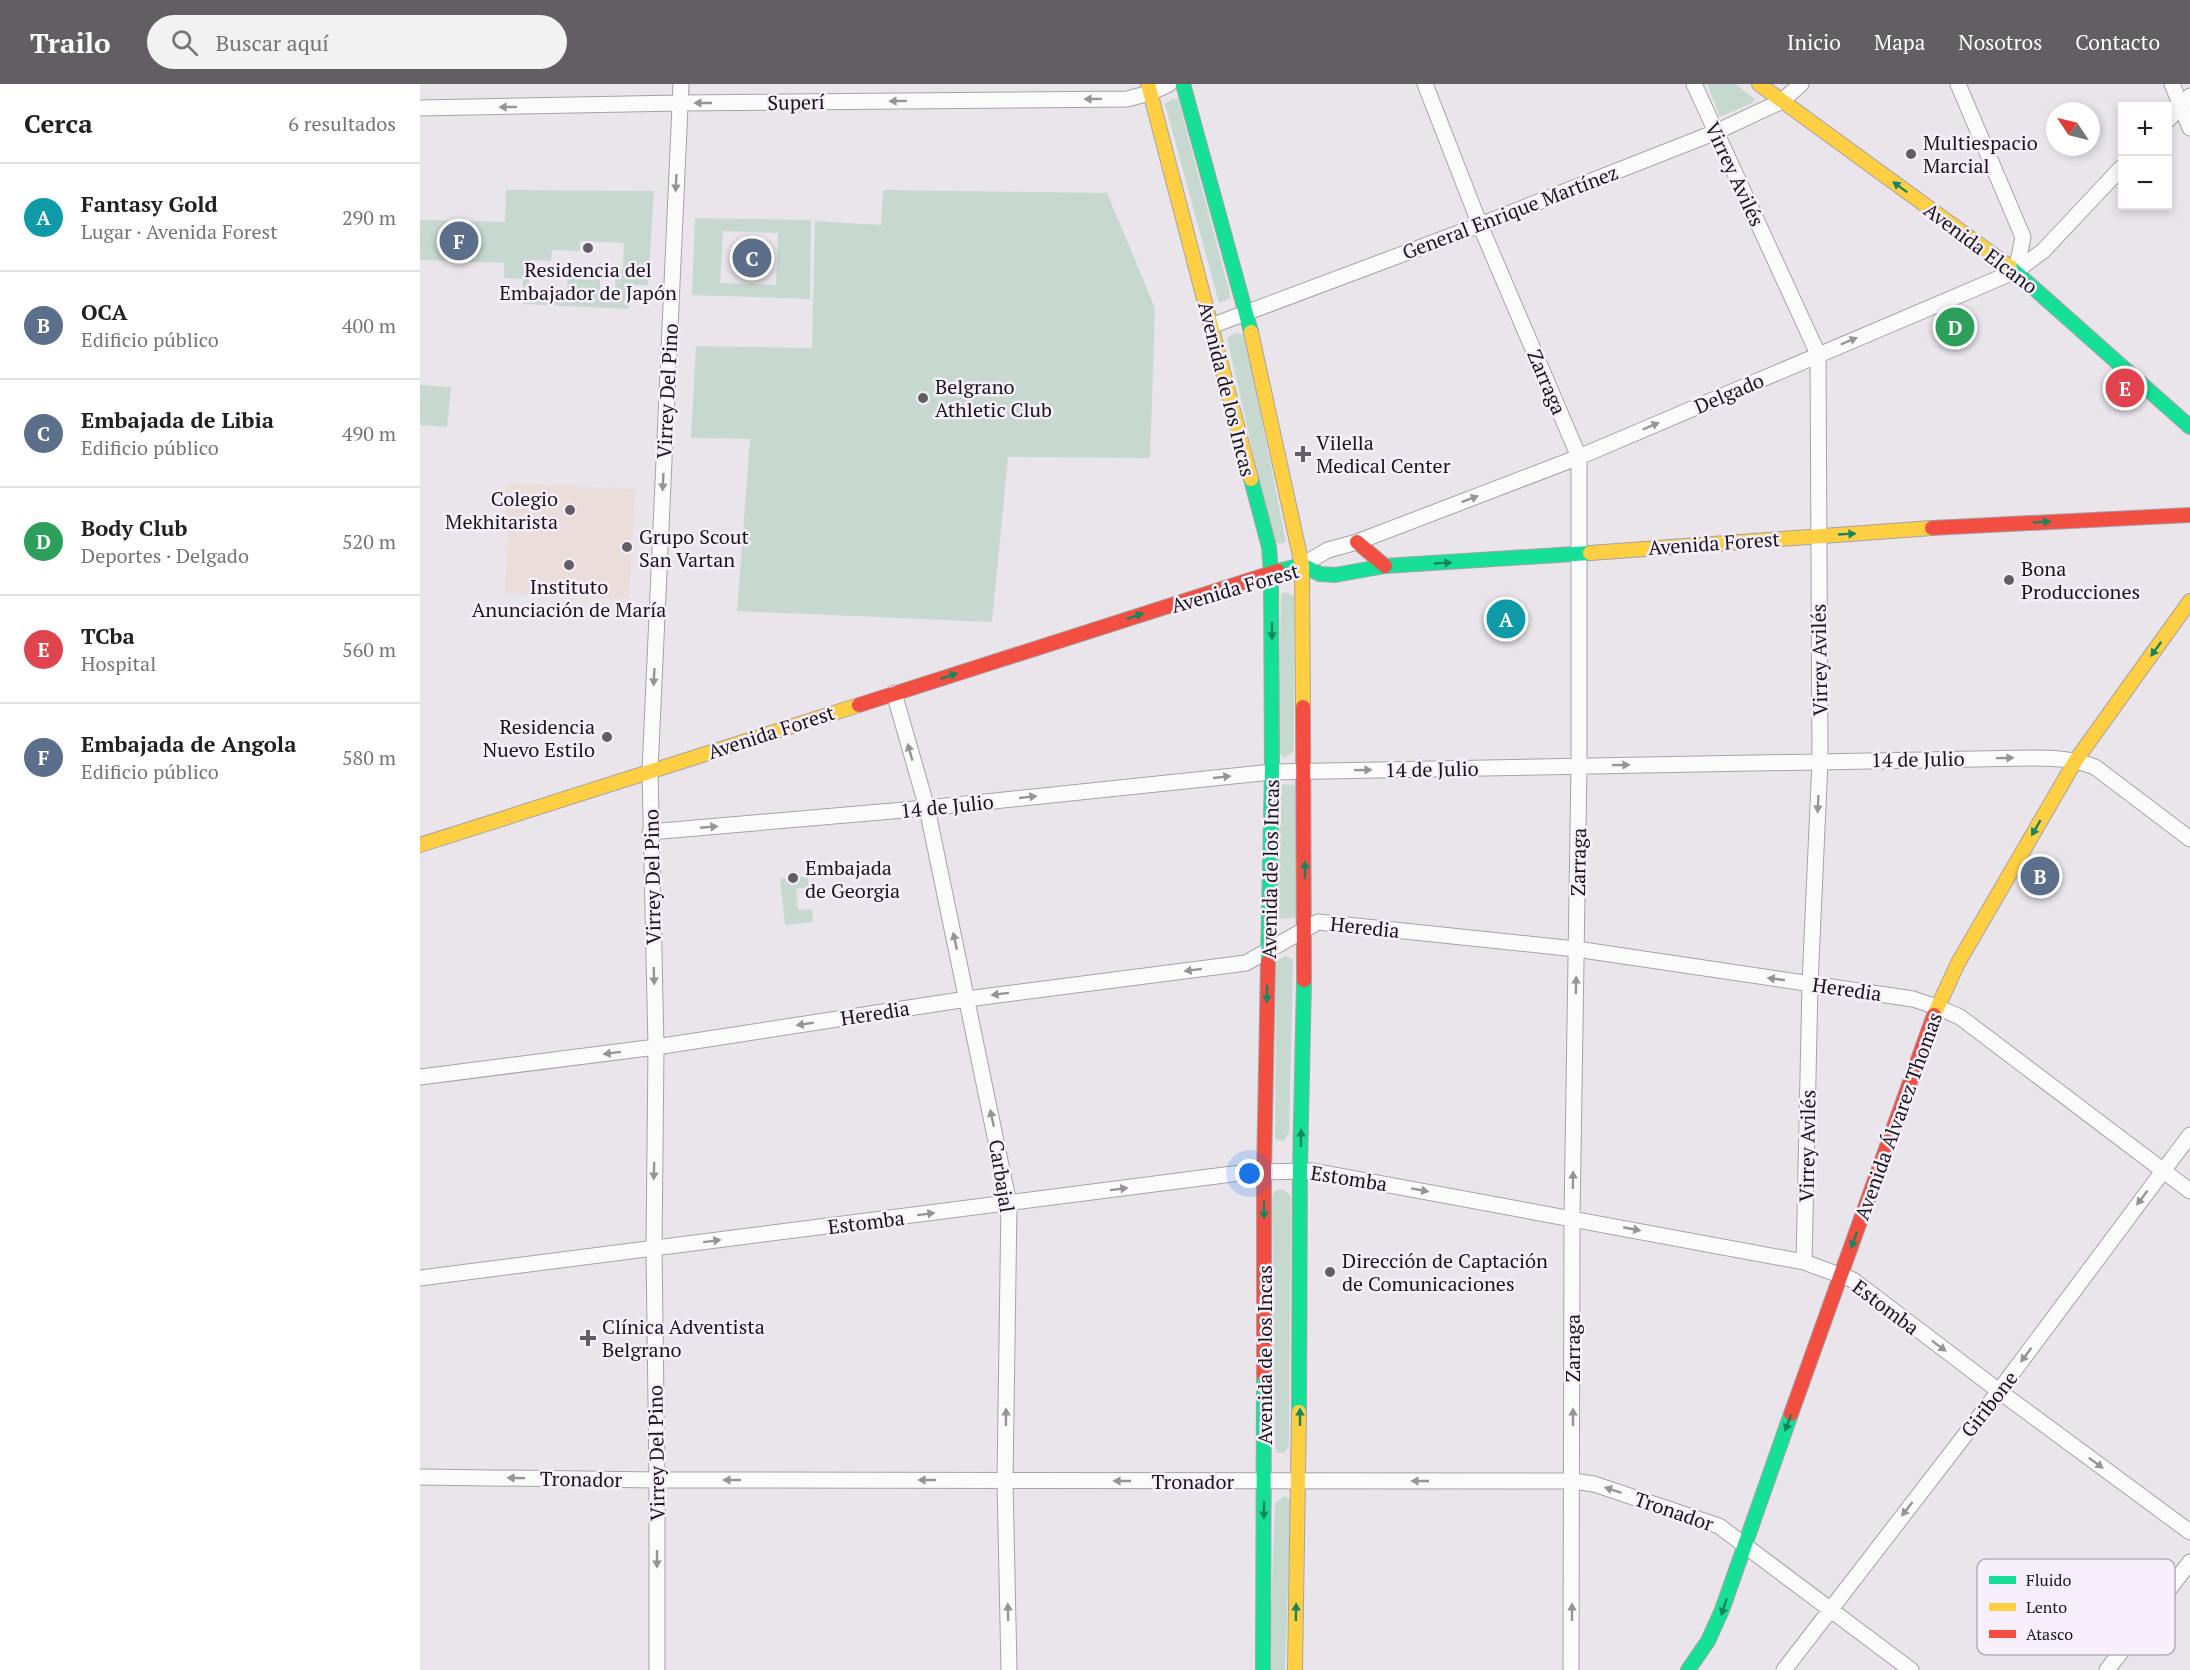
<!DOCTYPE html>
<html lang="es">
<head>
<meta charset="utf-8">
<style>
  body { margin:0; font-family:"PT Serif",serif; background:#f2f2f2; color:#202124 }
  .controls { position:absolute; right:18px; top:18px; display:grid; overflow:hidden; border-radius:0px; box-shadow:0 3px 9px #0003 }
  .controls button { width:54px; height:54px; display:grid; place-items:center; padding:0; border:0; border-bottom:2px solid #e0e0e0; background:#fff; color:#202124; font:30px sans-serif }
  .compass { position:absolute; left:1626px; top:18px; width:54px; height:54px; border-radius:50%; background:#fff; box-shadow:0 3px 9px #0003; rotate:305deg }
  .you { position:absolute; left:830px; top:1090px; width:21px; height:21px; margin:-15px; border:4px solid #fff; border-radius:50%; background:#1a73e8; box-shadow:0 0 0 9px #1a73e833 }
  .badge { display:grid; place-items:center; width:39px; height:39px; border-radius:50%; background:#625e63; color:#fff; font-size:20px; font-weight:700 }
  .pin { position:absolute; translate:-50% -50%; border:3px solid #fff; box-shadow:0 2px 6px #0006 }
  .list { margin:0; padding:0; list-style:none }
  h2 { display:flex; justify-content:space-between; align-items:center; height:78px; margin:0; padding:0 24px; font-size:26px }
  h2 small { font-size:20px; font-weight:400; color:#757577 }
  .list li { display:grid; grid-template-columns:39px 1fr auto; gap:18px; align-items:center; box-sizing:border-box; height:108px; padding:0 24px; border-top:2px solid #e0e0e0 }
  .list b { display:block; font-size:22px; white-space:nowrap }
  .list p { margin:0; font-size:20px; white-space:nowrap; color:#757577 }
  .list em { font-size:20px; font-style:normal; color:#757577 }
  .icon { flex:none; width:33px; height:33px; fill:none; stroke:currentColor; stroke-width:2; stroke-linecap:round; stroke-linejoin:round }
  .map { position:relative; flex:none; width:1770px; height:1586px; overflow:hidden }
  header { display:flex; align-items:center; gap:36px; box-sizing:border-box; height:84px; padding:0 30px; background:#625e63; color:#fff }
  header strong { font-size:28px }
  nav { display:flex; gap:33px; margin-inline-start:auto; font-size:21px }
  .search { width:420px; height:54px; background:#f2f2f2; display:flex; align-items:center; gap:15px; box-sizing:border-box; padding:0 21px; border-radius:33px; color:#757577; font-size:22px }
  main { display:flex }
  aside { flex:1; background:#fff }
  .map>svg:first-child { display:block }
</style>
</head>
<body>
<header>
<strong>Trailo</strong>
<div class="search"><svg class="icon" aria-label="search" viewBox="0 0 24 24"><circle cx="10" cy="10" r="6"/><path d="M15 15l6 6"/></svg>Buscar aquí</div>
<nav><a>Inicio</a><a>Mapa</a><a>Nosotros</a><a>Contacto</a></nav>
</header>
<main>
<aside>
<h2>Cerca<small>6 resultados</small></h2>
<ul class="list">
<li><span class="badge" style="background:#0f9aa8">A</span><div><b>Fantasy Gold</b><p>Lugar · Avenida Forest</p></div><em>290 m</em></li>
<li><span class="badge" style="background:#5c6f8a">B</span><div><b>OCA</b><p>Edificio público</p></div><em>400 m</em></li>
<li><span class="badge" style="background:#5c6f8a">C</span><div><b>Embajada de Libia</b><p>Edificio público</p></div><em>490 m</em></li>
<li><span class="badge" style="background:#2e9e5b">D</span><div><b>Body Club</b><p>Deportes · Delgado</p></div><em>520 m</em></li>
<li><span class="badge" style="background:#e0444e">E</span><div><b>TCba</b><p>Hospital</p></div><em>560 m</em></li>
<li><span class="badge" style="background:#5c6f8a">F</span><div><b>Embajada de Angola</b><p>Edificio público</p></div><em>580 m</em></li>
</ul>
</aside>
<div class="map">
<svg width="1770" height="1586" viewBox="0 0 1770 1586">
  <rect width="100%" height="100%" fill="#e9e5eb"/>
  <path fill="#ebddd9" d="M87 399 215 405 209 515 85 509 88 447 84 446Z"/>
  <path fill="#c6d8d0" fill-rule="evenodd" d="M1287 0H1315L1335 15 1332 19 1300 33Z
    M752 15H758L811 214 799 219 745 20Z
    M86 106 234 107 228 201H214L213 214H209L208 225 103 220V195L84 194V179L0 176V136L85 138ZM160 157 204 159 203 185H196L195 206 180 205V186L178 185V191H148L147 205 109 203 110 176 131 177 132 166 160 167Z
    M463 106 687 109 735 224 730 374 588 373 572 538 317 527 330 355 271 354 276 262 392 264 395 137 461 141Z
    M275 134 391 136 390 215 272 211ZM303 147 358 149 356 201 300 199Z
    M816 249 825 251 866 458 861 460 853 457 807 254Z
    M0 301 31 303 27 343 0 341Z
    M865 508 874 512V667L865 674 858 669 861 510Z
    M858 700 880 701 877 834 855 835Z
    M387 792 389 803 376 805 378 826 392 825 393 838 365 841 360 795Z
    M866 872 873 875 869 1048 864 1057 855 1055 856 877Z
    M863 1105 871 1112 869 1362 864 1369H857L855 1363 852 1113 854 1107Z
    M865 1412 871 1416 865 1586H849L855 1419Z"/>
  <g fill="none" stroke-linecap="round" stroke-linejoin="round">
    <defs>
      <path id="street" d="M1005 0 1060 141 1159 373V682L1152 1134 1151 1586
        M1274 0 1398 270 1400 677 1390 900 1384 1178
        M1538 0 1603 153 1596 187
        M1752 0 1770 44
        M0 24 260 19 707 15 730 9 749 0
        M1748 36 1770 12
        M791 242 1060 141 1296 48 1362 17 1381 0
        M882 481 908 466 937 458 1159 373 1596 187 1623 167 1702 83
        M474 609 507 724 589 1120 585 1396 589 1586
        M230 748 507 724 852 688 1608 674C1633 674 1651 674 1675 683L1770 755
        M0 993 236 963 547 915 826 879 898 838 1156 865 1493 915 1517 923 1540 933 1770 1107
        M0 1194 828 1088 893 1087 1384 1178 1433 1196 1579 1307 1770 1448
        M0 1393 237 1396 1153 1397 1174 1400 1299 1442 1491 1586
        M237 1586V1396L234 1164 236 963 230 687 261 0
        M1364 1586 1579 1307 1770 1051
        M1687 1586 1770 1478"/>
      <path id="fast" d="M763 0 831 248
        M1590 183 1770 343
        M831 395 849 463 851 489 852 688 848 878
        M858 487 882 481 900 490 915 491 965 482 1170 469
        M879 1328 880 1086 884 896
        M843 1586 844 1291
        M1268 1586 1288 1557 1302 1526 1371 1330"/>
      <path id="slow" d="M728 0 831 395
        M1339 0 1590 183
        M831 248 882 481 883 623
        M1170 469 1512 444
        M0 761 439 621
        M1514 931 1538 879 1656 676 1770 517
        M875 1586 879 1328"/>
      <path id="jam" d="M1512 444 1770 431
        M937 458 965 482
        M439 621 858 487
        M883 623 884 896
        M844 1291V1088L848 878
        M1371 1330 1514 931"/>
    </defs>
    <use href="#street" stroke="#a6a3a7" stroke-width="17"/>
    <use href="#fast" stroke="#a6a3a7" stroke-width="16"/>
    <use href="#slow" stroke="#a6a3a7" stroke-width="16"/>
    <use href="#jam" stroke="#a6a3a7" stroke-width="16"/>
    <use href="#street" stroke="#fcfbfc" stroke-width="15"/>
    <use href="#fast" stroke="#16e098" stroke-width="14"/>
    <use href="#slow" stroke="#ffcf43" stroke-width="14"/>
    <use href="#jam" stroke="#f24e42" stroke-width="14"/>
  </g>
  <defs><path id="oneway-solid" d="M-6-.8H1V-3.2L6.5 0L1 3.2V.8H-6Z" transform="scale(1.5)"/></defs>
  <g fill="#969496">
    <use href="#oneway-solid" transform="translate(673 15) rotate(179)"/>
    <use href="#oneway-solid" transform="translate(478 17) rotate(179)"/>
    <use href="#oneway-solid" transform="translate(283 19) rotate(180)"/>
    <use href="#oneway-solid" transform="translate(88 23) rotate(179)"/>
    <use href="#oneway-solid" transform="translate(256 99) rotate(93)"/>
    <use href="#oneway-solid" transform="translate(1429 257) rotate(-23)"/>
    <use href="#oneway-solid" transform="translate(1231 342) rotate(-23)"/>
    <use href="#oneway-solid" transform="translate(243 398) rotate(93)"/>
    <use href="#oneway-solid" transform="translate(1050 415) rotate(-21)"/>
    <use href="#oneway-solid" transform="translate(234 593) rotate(93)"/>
    <use href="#oneway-solid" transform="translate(490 668) rotate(-106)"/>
    <use href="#oneway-solid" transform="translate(1585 674) rotate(-1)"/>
    <use href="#oneway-solid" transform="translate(1201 681) rotate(-1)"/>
    <use href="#oneway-solid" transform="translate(943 686) rotate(-1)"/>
    <use href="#oneway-solid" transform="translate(802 693) rotate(-6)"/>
    <use href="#oneway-solid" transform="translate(608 713) rotate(-6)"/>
    <use href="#oneway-solid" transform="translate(1398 720) rotate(93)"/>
    <use href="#oneway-solid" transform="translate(289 743) rotate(-5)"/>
    <use href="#oneway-solid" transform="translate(535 857) rotate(-102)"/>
    <use href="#oneway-solid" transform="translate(773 886) rotate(173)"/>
    <use href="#oneway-solid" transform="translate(234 892) rotate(88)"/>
    <use href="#oneway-solid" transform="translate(1356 895) rotate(-172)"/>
    <use href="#oneway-solid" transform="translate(1156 901) rotate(-89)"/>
    <use href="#oneway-solid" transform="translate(580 910) rotate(173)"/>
    <use href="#oneway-solid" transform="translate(385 940) rotate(171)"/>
    <use href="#oneway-solid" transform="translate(192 969) rotate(173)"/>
    <use href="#oneway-solid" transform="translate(572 1034) rotate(-102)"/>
    <use href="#oneway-solid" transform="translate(234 1087) rotate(91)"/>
    <use href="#oneway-solid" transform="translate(1153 1096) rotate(-89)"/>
    <use href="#oneway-solid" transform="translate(699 1105) rotate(-7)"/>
    <use href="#oneway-solid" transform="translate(1000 1106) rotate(10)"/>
    <use href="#oneway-solid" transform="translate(1722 1114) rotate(127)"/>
    <use href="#oneway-solid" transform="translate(506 1130) rotate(-7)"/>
    <use href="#oneway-solid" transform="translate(1212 1145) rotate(11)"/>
    <use href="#oneway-solid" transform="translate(292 1157) rotate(-7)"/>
    <use href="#oneway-solid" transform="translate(1519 1262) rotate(37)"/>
    <use href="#oneway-solid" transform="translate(1606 1271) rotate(127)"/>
    <use href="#oneway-solid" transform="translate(586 1333) rotate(-89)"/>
    <use href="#oneway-solid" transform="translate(1153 1333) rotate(-90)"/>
    <use href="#oneway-solid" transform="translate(1676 1379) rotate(36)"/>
    <use href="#oneway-solid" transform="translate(96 1394) rotate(-179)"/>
    <use href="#oneway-solid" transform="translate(312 1396) rotate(180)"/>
    <use href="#oneway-solid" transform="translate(507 1396) rotate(180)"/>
    <use href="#oneway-solid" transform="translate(702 1397) rotate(-180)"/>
    <use href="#oneway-solid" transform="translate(1000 1397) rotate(180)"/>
    <use href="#oneway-solid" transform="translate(1193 1406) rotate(-162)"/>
    <use href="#oneway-solid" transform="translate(1487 1425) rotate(128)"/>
    <use href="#oneway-solid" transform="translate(237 1475) rotate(90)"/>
    <use href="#oneway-solid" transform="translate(588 1528) rotate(-91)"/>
    <use href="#oneway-solid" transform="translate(1152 1528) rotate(-90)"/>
  </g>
  <g fill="#17855f">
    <use href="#oneway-solid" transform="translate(1480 103) rotate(-144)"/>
    <use href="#oneway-solid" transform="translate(1622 438) rotate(-3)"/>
    <use href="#oneway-solid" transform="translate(1427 450) rotate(-3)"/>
    <use href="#oneway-solid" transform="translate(1023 479) rotate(-3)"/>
    <use href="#oneway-solid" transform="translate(715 532) rotate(-18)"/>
    <use href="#oneway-solid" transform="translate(852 547) rotate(90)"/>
    <use href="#oneway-solid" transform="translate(1736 565) rotate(126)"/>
    <use href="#oneway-solid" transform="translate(529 592) rotate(-18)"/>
    <use href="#oneway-solid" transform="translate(1616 744) rotate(120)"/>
    <use href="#oneway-solid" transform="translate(885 786) rotate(-90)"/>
    <use href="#oneway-solid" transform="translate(847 910) rotate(91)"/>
    <use href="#oneway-solid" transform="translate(881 1054) rotate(-89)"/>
    <use href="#oneway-solid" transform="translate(844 1126) rotate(90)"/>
    <use href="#oneway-solid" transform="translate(1434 1156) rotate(110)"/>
    <use href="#oneway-solid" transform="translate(880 1333) rotate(-90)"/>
    <use href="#oneway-solid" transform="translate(1368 1339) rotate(110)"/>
    <use href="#oneway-solid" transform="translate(844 1426) rotate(91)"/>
    <use href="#oneway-solid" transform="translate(1304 1523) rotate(108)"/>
    <use href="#oneway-solid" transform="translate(876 1528) rotate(-89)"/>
  </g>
  <g fill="#625e63" stroke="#f7effb" stroke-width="2">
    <circle cx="1491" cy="70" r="6"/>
    <circle cx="168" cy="164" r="6"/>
    <circle cx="503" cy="314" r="6"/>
    <path d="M880 361h6v6h6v6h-6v6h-6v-6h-6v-6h6z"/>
    <circle cx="150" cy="426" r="6"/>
    <circle cx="207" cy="463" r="6"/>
    <circle cx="149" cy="481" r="6"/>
    <circle cx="1589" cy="496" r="6"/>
    <circle cx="187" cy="653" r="6"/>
    <circle cx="373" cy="794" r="6"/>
    <circle cx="910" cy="1188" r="6"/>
    <path d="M165 1245h6v6h6v6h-6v6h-6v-6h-6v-6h6z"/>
  </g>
  <g text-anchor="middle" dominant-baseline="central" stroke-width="5" stroke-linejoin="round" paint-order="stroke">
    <g font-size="20" fill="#19161a" stroke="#f7effb">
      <text transform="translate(376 18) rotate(-1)">Superí</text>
      <text transform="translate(1315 90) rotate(65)">Virrey Avilés</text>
      <text transform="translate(1090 128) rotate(-21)">General Enrique Martínez</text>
      <text transform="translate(1561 164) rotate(37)">Avenida Elcano</text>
      <text transform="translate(1127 298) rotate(67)">Zarraga</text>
      <text transform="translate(807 305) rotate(76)">Avenida de los Incas</text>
      <text transform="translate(247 307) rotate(-87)">Virrey Del Pino</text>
      <text transform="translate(1309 309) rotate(-23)">Delgado</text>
      <text transform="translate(1294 459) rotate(-4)">Avenida Forest</text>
      <text transform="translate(815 504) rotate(-16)">Avenida Forest</text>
      <text transform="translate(1399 576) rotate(-91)">Virrey Avilés</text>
      <text transform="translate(351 648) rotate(-18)">Avenida Forest</text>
      <text transform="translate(1498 675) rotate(-1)">14 de Julio</text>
      <text transform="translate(1012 685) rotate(-1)">14 de Julio</text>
      <text transform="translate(527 722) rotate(-6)">14 de Julio</text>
      <text transform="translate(1158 778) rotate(-89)">Zarraga</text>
      <text transform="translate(850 785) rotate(-89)">Avenida de los Incas</text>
      <text transform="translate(232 793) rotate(-91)">Virrey Del Pino</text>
      <text transform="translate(945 843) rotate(6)">Heredia</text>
      <text transform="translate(1427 905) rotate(8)">Heredia</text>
      <text transform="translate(455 929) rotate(-9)">Heredia</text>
      <text transform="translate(1478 1032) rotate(-70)">Avenida Álvarez Thomas</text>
      <text transform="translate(1387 1062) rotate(-89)">Virrey Avilés</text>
      <text transform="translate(582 1092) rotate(81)">Carbajal</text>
      <text transform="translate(929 1094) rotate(9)">Estomba</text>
      <text transform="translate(446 1138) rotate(-7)">Estomba</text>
      <text transform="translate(1466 1223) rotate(37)">Estomba</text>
      <text transform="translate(1152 1264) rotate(-90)">Zarraga</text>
      <text transform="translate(844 1271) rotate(-90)">Avenida de los Incas</text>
      <text transform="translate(1569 1320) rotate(-52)">Giribone</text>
      <text transform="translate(236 1369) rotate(-91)">Virrey Del Pino</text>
      <text transform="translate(161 1395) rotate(1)">Tronador</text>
      <text x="773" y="1397">Tronador</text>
      <text transform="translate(1254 1427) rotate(19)">Tronador</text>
    </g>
    <g font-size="20" fill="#19161a" stroke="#f7effb" text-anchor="start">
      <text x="1503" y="58">Multiespacio<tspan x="1503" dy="23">Marcial</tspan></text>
      <text x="168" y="185" text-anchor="middle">Residencia del<tspan x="168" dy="23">Embajador de Japón</tspan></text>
      <text x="515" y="302">Belgrano<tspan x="515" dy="23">Athletic Club</tspan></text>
      <text x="896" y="358">Vilella<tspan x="896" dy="23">Medical Center</tspan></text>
      <text x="138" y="414" text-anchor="end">Colegio<tspan x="138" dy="23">Mekhitarista</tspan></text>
      <text x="219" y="452">Grupo Scout<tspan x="219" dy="23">San Vartan</tspan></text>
      <text x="1601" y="484">Bona<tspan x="1601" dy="23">Producciones</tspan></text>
      <text x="149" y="502" text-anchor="middle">Instituto<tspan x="149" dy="23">Anunciación de María</tspan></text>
      <text x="175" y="642" text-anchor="end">Residencia<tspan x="175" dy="23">Nuevo Estilo</tspan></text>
      <text x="385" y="783">Embajada<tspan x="385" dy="23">de Georgia</tspan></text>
      <text x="922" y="1176">Dirección de Captación<tspan x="922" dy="23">de Comunicaciones</tspan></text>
      <text x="182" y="1242">Clínica Adventista<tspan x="182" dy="23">Belgrano</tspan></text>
    </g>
  </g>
  <rect x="1557" y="1475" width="198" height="96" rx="9" fill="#f7effb" stroke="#b4aeb8" stroke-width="1.5"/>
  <rect x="1569" y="1492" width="27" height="8" fill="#16e098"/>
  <rect x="1569" y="1519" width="27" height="8" fill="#ffcf43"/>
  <rect x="1569" y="1546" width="27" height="8" fill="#f24e42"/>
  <g font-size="16" fill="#19161a">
    <text x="1606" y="1502">Fluido</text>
    <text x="1606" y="1529">Lento</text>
    <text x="1606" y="1556">Atasco</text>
  </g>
</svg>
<div class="controls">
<button>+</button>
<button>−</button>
</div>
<svg class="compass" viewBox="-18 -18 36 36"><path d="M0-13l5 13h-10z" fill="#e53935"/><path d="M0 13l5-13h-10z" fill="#757577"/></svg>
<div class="you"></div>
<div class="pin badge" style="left:1086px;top:535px;background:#0f9aa8">A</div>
<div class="pin badge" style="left:1620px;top:792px;background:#5c6f8a">B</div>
<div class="pin badge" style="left:332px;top:174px;background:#5c6f8a">C</div>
<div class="pin badge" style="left:1535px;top:243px;background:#2e9e5b">D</div>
<div class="pin badge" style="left:1705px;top:304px;background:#e0444e">E</div>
<div class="pin badge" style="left:39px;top:157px;background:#5c6f8a">F</div>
</div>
</main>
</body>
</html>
